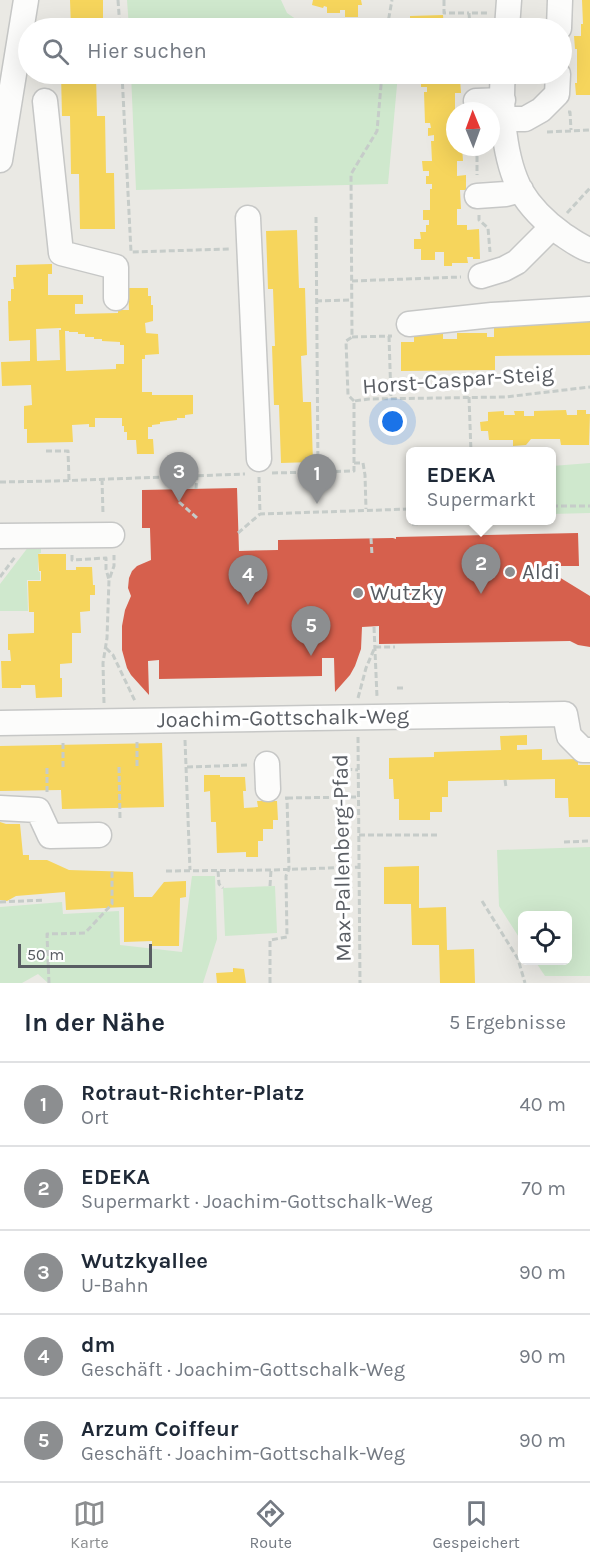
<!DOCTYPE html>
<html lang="de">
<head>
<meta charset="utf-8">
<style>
  body { margin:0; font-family:Karla,sans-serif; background:#f2f2f3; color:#1f2937 }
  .controls { position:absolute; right:18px; bottom:18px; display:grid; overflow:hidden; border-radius:9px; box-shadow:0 6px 24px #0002 }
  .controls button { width:54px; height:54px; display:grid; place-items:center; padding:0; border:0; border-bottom:2px solid #e0e1e3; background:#fff; color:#1f2937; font:30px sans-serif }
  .compass { position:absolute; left:446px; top:102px; width:54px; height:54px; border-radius:50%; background:#fff; box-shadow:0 6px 24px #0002; rotate:359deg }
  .scale { position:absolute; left:18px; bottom:15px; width:134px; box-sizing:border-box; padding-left:6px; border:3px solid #595d63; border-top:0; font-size:16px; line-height:21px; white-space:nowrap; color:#595d63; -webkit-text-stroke:4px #fff; paint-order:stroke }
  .you { position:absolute; left:393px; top:422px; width:21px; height:21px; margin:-15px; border:4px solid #fff; border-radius:50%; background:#1a73e8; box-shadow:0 0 0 9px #1a73e833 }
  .badge { display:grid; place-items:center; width:39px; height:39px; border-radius:50%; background:#8c8e90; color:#fff; font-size:20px; font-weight:700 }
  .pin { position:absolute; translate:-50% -50px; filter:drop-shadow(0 2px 3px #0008) }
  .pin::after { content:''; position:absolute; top:32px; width:21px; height:18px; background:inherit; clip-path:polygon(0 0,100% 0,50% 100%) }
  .popup { position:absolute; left:406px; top:447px; width:150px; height:78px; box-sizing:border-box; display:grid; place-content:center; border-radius:9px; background:#fff; filter:drop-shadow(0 2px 4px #0005); font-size:20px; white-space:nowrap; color:#747a83 }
  .popup b { font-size:22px; color:#1f2937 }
  .popup::after { content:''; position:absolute; left:50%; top:100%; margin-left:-12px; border:12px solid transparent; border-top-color:#fff }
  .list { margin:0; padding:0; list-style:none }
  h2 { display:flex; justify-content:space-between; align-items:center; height:78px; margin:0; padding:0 24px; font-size:26px }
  h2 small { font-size:20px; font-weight:400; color:#747a83 }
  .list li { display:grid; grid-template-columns:39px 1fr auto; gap:18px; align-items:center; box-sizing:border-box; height:84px; padding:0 24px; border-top:2px solid #e0e1e3 }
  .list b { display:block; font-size:22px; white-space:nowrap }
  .list p { margin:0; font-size:20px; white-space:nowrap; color:#747a83 }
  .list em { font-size:20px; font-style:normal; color:#747a83 }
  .icon { flex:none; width:33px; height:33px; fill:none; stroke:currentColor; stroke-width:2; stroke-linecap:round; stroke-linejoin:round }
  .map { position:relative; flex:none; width:590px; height:983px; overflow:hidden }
  .search { position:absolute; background:#fff; box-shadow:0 6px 24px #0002; left:18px; right:18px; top:18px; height:66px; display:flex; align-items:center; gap:15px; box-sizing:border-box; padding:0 21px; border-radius:33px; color:#747a83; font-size:22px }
  .sheet { height:498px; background:#fff }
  nav { display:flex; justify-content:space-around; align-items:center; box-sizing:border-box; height:84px; border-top:2px solid #e0e1e3; background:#fff; font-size:16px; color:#747a83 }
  nav a { display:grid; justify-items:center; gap:3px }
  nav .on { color:#8c8e90 }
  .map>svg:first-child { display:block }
</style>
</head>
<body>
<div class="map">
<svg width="590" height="983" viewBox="0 0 590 983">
  <rect width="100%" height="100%" fill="#eae9e4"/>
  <path fill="#cfe8cd" d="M127 0H281L287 13 309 28H129Z
    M131 74H398L388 184 136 190Z
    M590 463V513L552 514V466Z
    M41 545V553L38 554V571L40 572V580H27L28 611H0V584L29 546Z
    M590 847V976H545L535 961 568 960V915H522V942L499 906 497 850Z
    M192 876H215L217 939 203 983H48L38 974 22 983H0V907L62 902 63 914 119 911 120 945 182 952Z
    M275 886 277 933 225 936 223 888Z"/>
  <path fill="#f6d55c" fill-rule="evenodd" d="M70 0H103V28H71Z
    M313 0H361L362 5H358V17H345V10H340V13H327V7L324 6 323 8 312 5Z
    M582 0H590V95H576L575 83H577V49H575L574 36H581V24H583Z
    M443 15 444 28H416V25L410 26V16Z
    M61 74H96L97 116H105L106 173H114L115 229H80L79 174H71L70 116H62Z
    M424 74H452V79H460L461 93H455V147H462L463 161H457V176L466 175V190H460L461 209H457V225H467V230L479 229 480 259H473V257H467L468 263H452V266H444V252H435V260H421V249H414V239H421L420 232H426V225H429V220H423V210H430V189H432V184H426V176H429V171H423L422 161H432L431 141H434V135L428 136V128H431L430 123H425L424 92H427V87H421V79H424Z
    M297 230 299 288H305L307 355 301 356 303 402H311L313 462 281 463 279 405H274L272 346H275L273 289H268L266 231Z
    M52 264V274H48V295H83V304H75V314L118 313V310H129L128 288H148V296H151V305H153V321L145 323 146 333 158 334 159 354 145 355V359H142V392H152V395H193V414L185 415V418H177V420L160 422V424L152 425V427H148V439H153L154 454H137L136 440H127V432H124V426H122V418H95V427H89V424L72 425 73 442 27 443V429H24V406L32 405 31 385 2 386 1 362 30 361V340L9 341 8 301H11V289H14L13 277H16V265ZM61 328V330H59L60 360 37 361 36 329ZM65 331H69V332H78V334H85V337H94V339H102V341L120 342V345H124V364H116V369L66 371Z
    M543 319V324H556V319H587V322H590V355L495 356V370L401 371V342H414V335L443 334V339H457V333H487V337H494V324Z
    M566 410 567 415H577V410H586V414H590L589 445H561L560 439H531L526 445 513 446V440H489L488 431H481L480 422 488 421V412L504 411V415H515L514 411H524V416H534V411Z
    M38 554H66V570H76V567H92L93 585H95V595H90V611L80 612 81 633H72V663L60 664V678H62V697L36 698 35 685H21V688H2L1 661H11L10 650H8V634L34 633V612H29L28 581H41V571H39Z
    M527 735V745H517V750L542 749V760L578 759V765H590V817H569L568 798H555V779L448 781V797H442V812H430V820H399V799H394L393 779H389V758L434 757V752L501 750 500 736Z
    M162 743 164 807 62 809 61 790 0 791V746Z
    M204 775H220V777H245L246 791H243L244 808 258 807 257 801H277L278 820H273V829H263V841H258V857H246V852L217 853 216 822H211L210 791 204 792Z
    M0 822 6 824H20L23 855H29V860H47L69 870 133 872 134 897H152L164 882 186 881V897L180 898 179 946H152V941L124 942V907L66 910 65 892 16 896 7 901 0 900Z
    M419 866V908L446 907 447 950 474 949 475 983H440L439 945H412L411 904H384V867Z
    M233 968 244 969 246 983H217L216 973 233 972Z"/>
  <path fill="#d6604d" d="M237 488 239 551 278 550V540L393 538 396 539V537L578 533 579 566H559V577L590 596V647L578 645 570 641 379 644V626L362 627 361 649 355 666 350 675 335 692 334 658H322V676L159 679V660L148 661 149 695 131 675 127 668 122 650V626L125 610 131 596 128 588 129 578 132 571 137 566 151 560 150 528H142V490Z"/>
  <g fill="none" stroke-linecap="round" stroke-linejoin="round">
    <defs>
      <path id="minor" d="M507 28 509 0
        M559 28 560 0
        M503 74C500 108 504 160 521 191 531 208 547 223 562 234 571 240 580 247 590 250
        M45 101 61 253 116 267V298
        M476 101 503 100
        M504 119H525L541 110 557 94 558 74
        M0 160 26 0
        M477 196 506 194 521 190
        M248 218 259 459
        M481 276 504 269 517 262 552 227
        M409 324 492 315 590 309
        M0 536 112 535
        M0 723C188 721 377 716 565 714L569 736 583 750H590
        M267 764 268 789
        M0 808 38 810 50 836 99 835"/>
    </defs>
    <use href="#minor" stroke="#c6c7c6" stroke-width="27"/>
    <path stroke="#c6ccc9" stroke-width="3" stroke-dasharray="6 3" stroke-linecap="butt" d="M118 0 120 28
      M444 0V13H469
      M387 28 392 0
      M470 28 469 13H489
      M122 74 131 252 230 249
      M470 74 476 75V81
      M568 112H570L571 130
      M547 132 590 130
      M477 147V175
      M567 213 590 188
      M479 215V220L488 228 490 252
      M316 217 318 472
      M352 281 461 277
      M316 301 352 300
      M389 336 391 399
      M352 337 392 336
      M469 397 471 452
      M354 401 348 395 346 341 352 337 351 174 377 131 382 74
      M46 451H68L69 480
      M354 463H363L365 475 366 509
      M272 473 354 471V401L369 399 505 397 590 387
      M259 477 260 514 410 509
      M102 479 103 514
      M0 482 55 481 245 474
      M196 489 197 476
      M179 502 197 518
      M552 506H590
      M412 524 479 520
      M238 533 260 514
      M371 538 372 555
      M72 555V560L106 558V569L109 580
      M0 577 15 557
      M374 627 377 697
      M106 648 113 655 135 701
      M397 688H404
      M358 698 366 668 375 647H395
      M104 703 103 663 107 638 109 580 114 566V555
      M358 737 360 983
      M185 740 190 870
      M137 742V767
      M341 763 344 769 358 770
      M63 767V743
      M119 767 120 818
      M187 767 248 765
      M47 768V793
      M505 780 506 787
      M287 798 358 797
      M359 835H440
      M564 842 590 841
      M166 871 271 870 359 867
      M218 871 219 884 223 888
      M270 886 271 870
      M482 901 518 959 525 983
      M0 902 45 900
      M49 983 47 934 85 933 112 904V871
      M270 983V940L287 937 286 876 289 869 287 798H285"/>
    <use href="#minor" stroke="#fcfcfb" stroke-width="24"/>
  </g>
  <g fill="#8c8e90" stroke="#fff" stroke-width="2">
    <circle cx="510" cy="572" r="6"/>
    <circle cx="358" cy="593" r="6"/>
  </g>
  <g text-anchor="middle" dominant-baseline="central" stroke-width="6" stroke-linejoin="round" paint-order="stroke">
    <g font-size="22" fill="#595d63" stroke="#fff">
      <text transform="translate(458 380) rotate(-4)">Horst-Caspar-Steig</text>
      <text transform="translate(283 718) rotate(-1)">Joachim-Gottschalk-Weg</text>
      <text transform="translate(342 858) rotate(-91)">Max-Pallenberg-Pfad</text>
    </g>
    <g font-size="22" fill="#595d63" stroke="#fff" text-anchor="start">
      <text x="522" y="572">Aldi</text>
      <text x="370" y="593">Wutzky</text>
    </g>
  </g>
</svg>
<div class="controls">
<button><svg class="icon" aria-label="locate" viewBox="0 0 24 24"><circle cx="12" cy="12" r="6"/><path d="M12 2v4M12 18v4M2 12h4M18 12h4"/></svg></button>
</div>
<svg class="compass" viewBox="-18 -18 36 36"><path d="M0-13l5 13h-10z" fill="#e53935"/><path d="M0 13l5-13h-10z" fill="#747a83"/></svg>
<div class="scale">50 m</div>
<div class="you"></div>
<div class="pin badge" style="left:317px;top:504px">1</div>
<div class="pin badge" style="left:481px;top:594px">2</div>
<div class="popup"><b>EDEKA</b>Supermarkt</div>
<div class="pin badge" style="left:179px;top:502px">3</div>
<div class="pin badge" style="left:248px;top:605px">4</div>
<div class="pin badge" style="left:311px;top:656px">5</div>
<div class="search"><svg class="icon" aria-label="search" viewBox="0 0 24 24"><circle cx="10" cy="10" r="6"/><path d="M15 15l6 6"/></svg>Hier suchen</div>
</div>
<section class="sheet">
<h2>In der Nähe<small>5 Ergebnisse</small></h2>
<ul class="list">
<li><span class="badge">1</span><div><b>Rotraut-Richter-Platz</b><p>Ort</p></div><em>40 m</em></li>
<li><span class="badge">2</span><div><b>EDEKA</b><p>Supermarkt · Joachim-Gottschalk-Weg</p></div><em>70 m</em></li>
<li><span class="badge">3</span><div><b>Wutzkyallee</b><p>U-Bahn</p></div><em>90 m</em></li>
<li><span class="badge">4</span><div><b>dm</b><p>Geschäft · Joachim-Gottschalk-Weg</p></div><em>90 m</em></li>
<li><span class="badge">5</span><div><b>Arzum Coiffeur</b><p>Geschäft · Joachim-Gottschalk-Weg</p></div><em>90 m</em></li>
</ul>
</section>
<nav>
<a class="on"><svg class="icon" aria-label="map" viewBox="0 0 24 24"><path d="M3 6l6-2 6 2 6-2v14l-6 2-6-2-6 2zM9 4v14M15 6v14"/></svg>Karte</a>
<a><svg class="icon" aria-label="directions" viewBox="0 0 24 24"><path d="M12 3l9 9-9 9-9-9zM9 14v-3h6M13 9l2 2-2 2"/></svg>Route</a>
<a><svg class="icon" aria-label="saved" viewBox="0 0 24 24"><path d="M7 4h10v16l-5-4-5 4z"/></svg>Gespeichert</a>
</nav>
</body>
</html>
